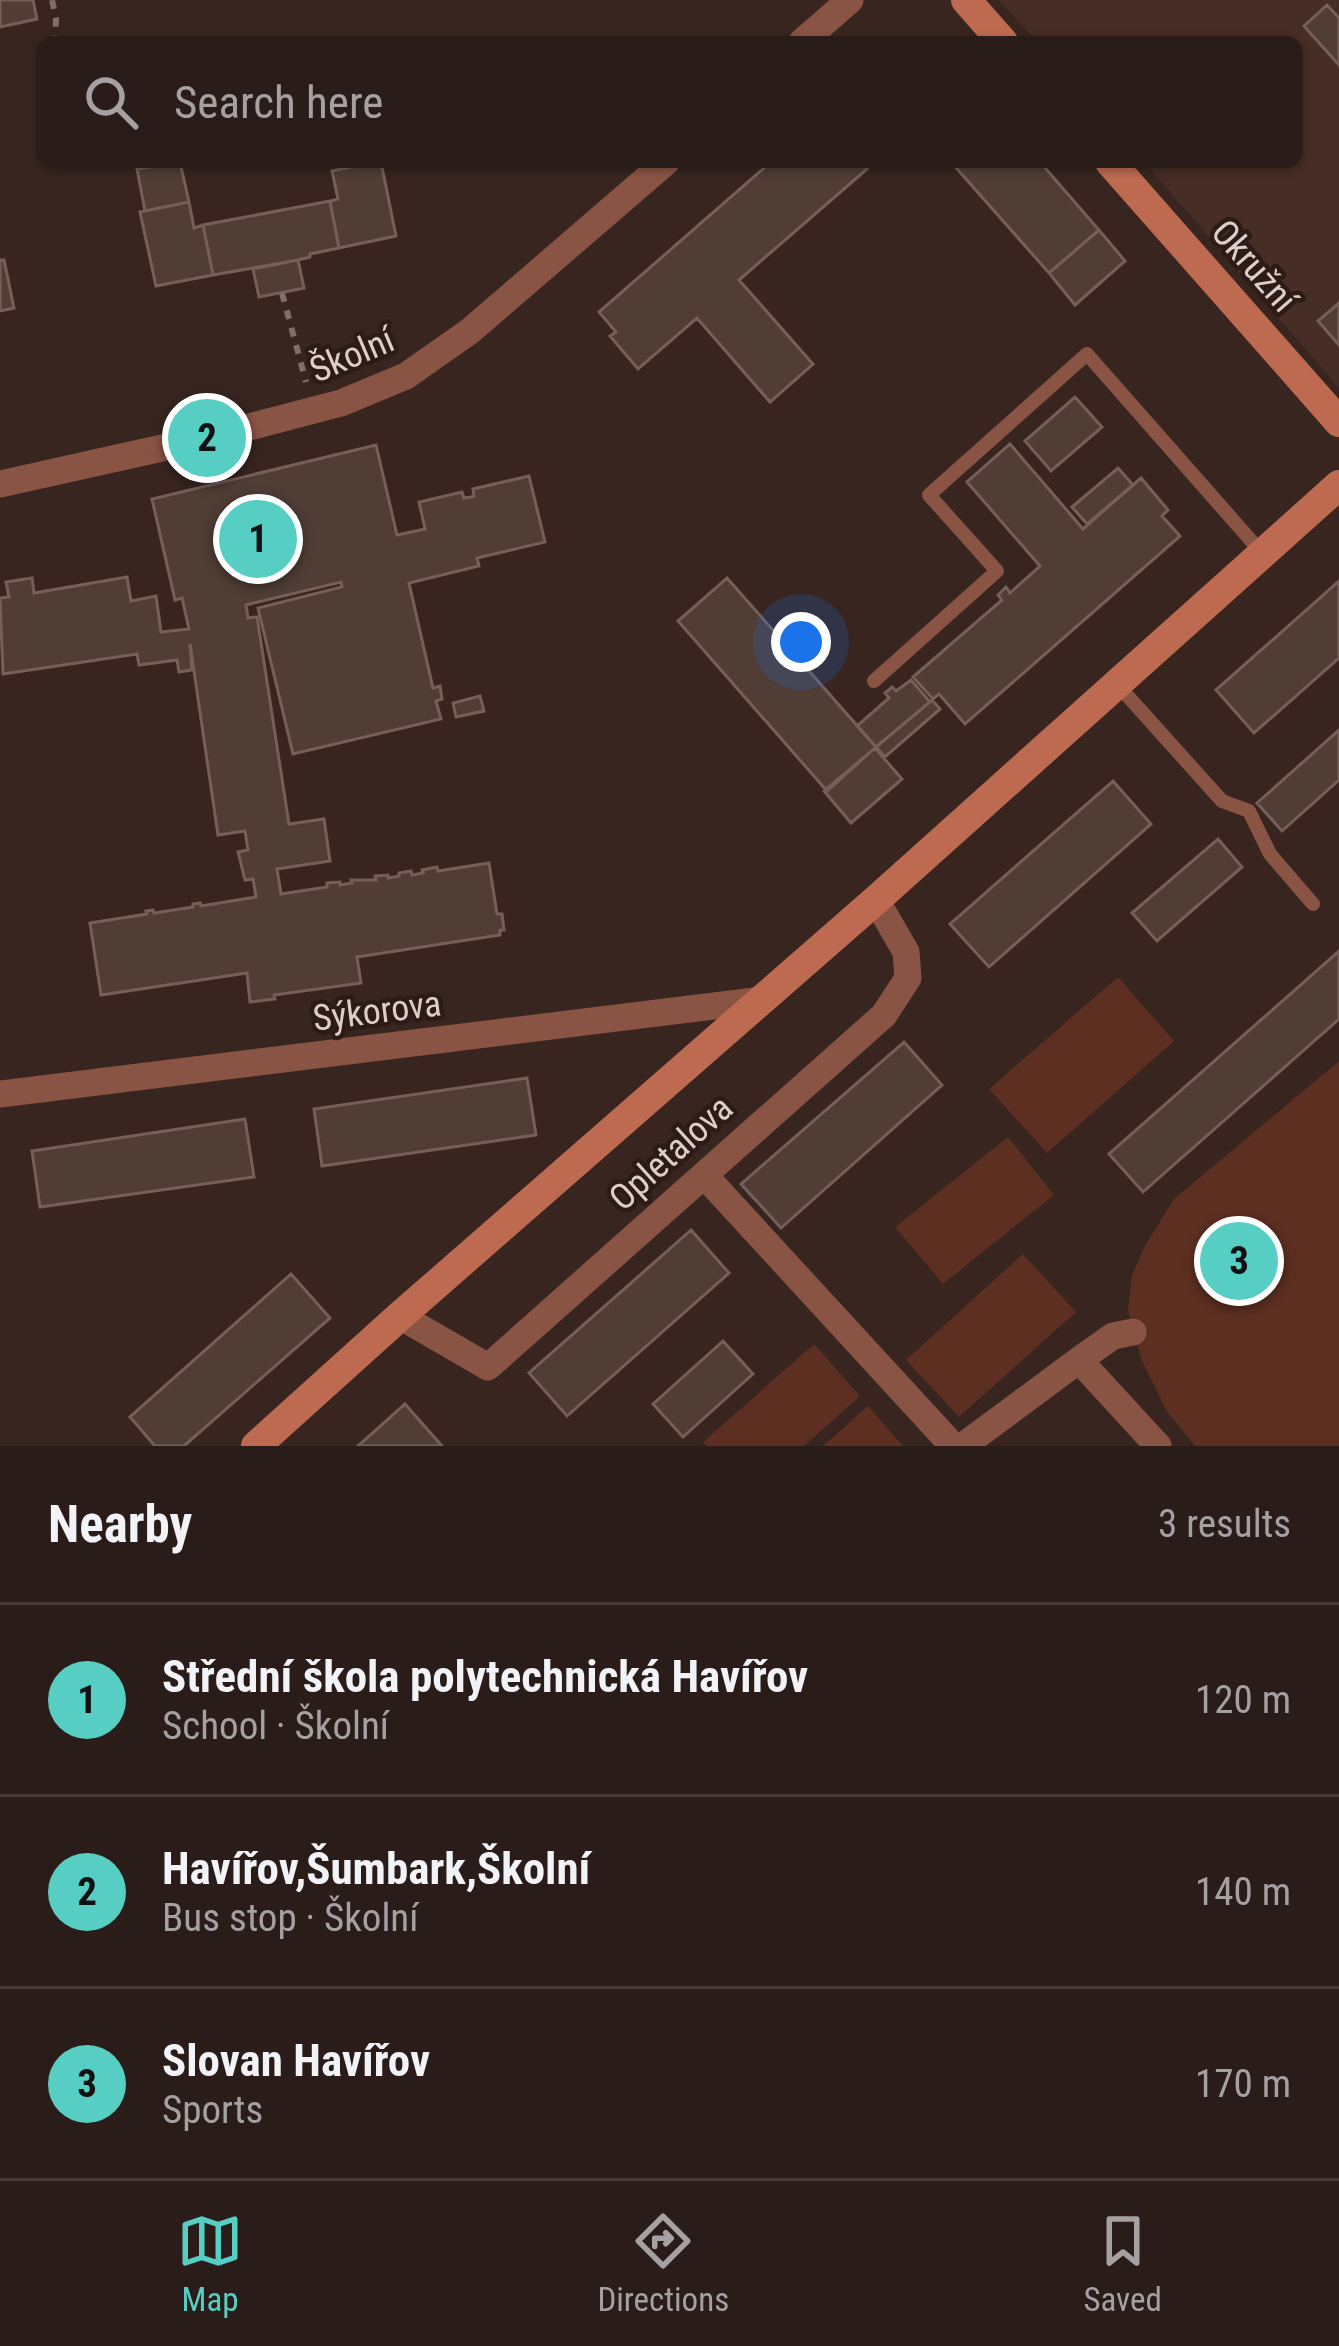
<!DOCTYPE html>
<html lang="en">
<head>
<meta charset="utf-8">
<style>
  body { margin:0; font-family:"Roboto Condensed",sans-serif; background:#362925; color:#f1f3f6 }
  .you { position:absolute; left:801px; top:642px; width:42px; height:42px; margin:-30px; border:9px solid #fff; border-radius:50%; background:#1a73e8; box-shadow:0 0 0 18px #1a73e833 }
  .badge { display:grid; place-items:center; width:78px; height:78px; border-radius:50%; background:#56cec4; color:#111; font-size:39px; font-weight:700 }
  .pin { position:absolute; translate:-50% -50%; border:6px solid #fff; box-shadow:0 3px 12px #0006 }
  .list { margin:0; padding:0; list-style:none }
  h2 { display:flex; justify-content:space-between; align-items:center; height:156px; margin:0; padding:0 48px; font-size:51px }
  h2 small { font-size:39px; font-weight:400; color:#a5a1a2 }
  .list li { display:grid; grid-template-columns:78px 1fr auto; gap:36px; align-items:center; box-sizing:border-box; height:192px; padding:0 48px; border-top:3px solid #463a37 }
  .list b { display:block; font-size:45px; white-space:nowrap }
  .list p { margin:0; font-size:39px; white-space:nowrap; color:#a5a1a2 }
  .list em { font-size:39px; font-style:normal; color:#a5a1a2 }
  .icon { flex:none; width:66px; height:66px; fill:none; stroke:currentColor; stroke-width:2; stroke-linecap:round; stroke-linejoin:round }
  .map { position:relative; flex:none; width:1339px; height:1446px; overflow:hidden }
  .search { position:absolute; background:#2a1c18; box-shadow:0 3px 9px #0004; left:36px; right:36px; top:36px; height:132px; display:flex; align-items:center; gap:30px; box-sizing:border-box; padding:0 42px; border-radius:18px; color:#a5a1a2; font-size:45px }
  .sheet { height:732px; background:#2a1c18 }
  nav { display:flex; justify-content:space-around; align-items:center; box-sizing:border-box; height:168px; border-top:3px solid #463a37; background:#2a1c18; font-size:33px; color:#a5a1a2 }
  nav a { display:grid; justify-items:center; gap:6px }
  nav .on { color:#56cec4 }
  .map>svg:first-child { display:block }
</style>
</head>
<body>
<div class="map">
<svg width="1339" height="1446" viewBox="0 0 1339 1446">
  <rect width="100%" height="100%" fill="#382520"/>
  <path fill="#462d25" d="M999 0H1339V388L1144 162H1297V42H1037Z"/>
  <path fill="#5d2f21" d="M1118 977 1174 1041 1047 1153 989 1089Z
    M1339 1061V1446H1195L1166 1410 1142 1361 1128 1311 1132 1275 1145 1246 1173 1200Z
    M1008 1137 1054 1195 943 1284 895 1227Z
    M1023 1254 1076 1312 959 1417 906 1360Z
    M814 1344 860 1396 804 1446H707L703 1442Z
    M868 1406 903 1446H823Z"/>
  <path fill="#503d36" stroke="#756059" stroke-width="3" d="M0 0H33L37 19 0 27Z
    M1327 5 1339 18V65L1304 26Z
    M180 162 189 202 145 211 137 169Z
    M375 162H381L396 236 339 248 330 201 338 199 332 171Z
    M771 162H861L867 169 739 280 813 364 770 402 697 318 638 369 610 336 616 332 599 312Z
    M951 162H1040L1099 230 1049 273Z
    M330 201 339 248 310 254V257L298 260 213 275 203 225Z
    M189 202 194 228 203 225 213 275 156 286 140 212Z
    M1099 230 1125 261 1075 305 1049 273Z
    M0 260H4L14 308 0 311Z
    M298 260 304 288 259 297 253 269Z
    M1339 303V345L1318 321Z
    M1075 397 1102 427 1051 471 1025 441Z
    M1010 444 1083 529 1141 478 1168 510 1162 516 1180 536 965 724 939 694 933 699 913 677 1002 600 998 595 1006 587 1010 593 1040 566 967 482Z
    M376 445 397 535 425 529 419 502 462 492 464 498 471 497 474 496 473 489 529 476 545 542 477 558 479 566 409 583 433 688 440 686 442 699 436 701 441 719 293 754 258 608 342 587 341 582 246 605 248 618 257 617 289 824 324 819 330 861 277 869 281 894 327 887V883L340 882V885L352 883 351 880H376L375 876 388 875V878L399 876V873L411 871 412 875 423 873 422 870 437 867 438 871 489 863 497 914H502L504 930H500V935L357 957 361 983 274 995 275 999 250 1002 247 973 101 995 90 923 147 914 146 911 153 910 154 913 193 907V904L200 903 201 906 256 897 253 879 245 880 238 852 248 850 245 831 218 835 190 644 192 670 179 672 177 660 139 665 137 654 3 674 0 598 9 597 6 582 32 578 34 593 127 577 131 601 156 596 161 632 189 629 182 598 175 600 152 499Z
    M1118 468 1133 485 1087 524 1072 507Z
    M727 578 876 747 827 791 678 621Z
    M1339 581V658L1254 733 1216 690Z
    M911 680 930 702 876 747 857 726 889 698 885 693 892 687 896 691Z
    M480 696 484 711 456 717 453 703Z
    M932 700 940 709 885 757 876 747Z
    M1339 730V780L1282 831 1257 803Z
    M875 748 902 779 851 823 824 791Z
    M1113 781 1151 824 989 967 950 924Z
    M1218 839 1242 867 1157 941 1132 913Z
    M1339 951V1019L1143 1192 1109 1154Z
    M904 1042 942 1085 781 1228 741 1184Z
    M527 1078 536 1135 322 1166 314 1109Z
    M245 1119 254 1177 40 1207 32 1151Z
    M691 1230 729 1273 567 1416 529 1373Z
    M291 1274 330 1318 184 1446H155L130 1417Z
    M723 1341 753 1374 683 1437 653 1404Z
    M405 1404 442 1446H358Z"/>
  <g fill="none" stroke-linecap="round" stroke-linejoin="round">
    <path stroke="#7f6f6a" stroke-width="6" stroke-dasharray="9 9" stroke-linecap="butt" d="M52 0 56 18 55 42
      M282 293 306 382"/>
    <path stroke="#8a5444" stroke-width="14" d="M874 681 997 571 929 495 1087 354 1262 553
      M1116 683 1222 801 1249 811 1270 854 1313 904"/>
    <path stroke="#8a5444" stroke-width="27" d="M802 42 850 0
      M0 484 207 438 341 403 406 376 470 331 666 162
      M0 1094 763 1000
      M704 1175 953 1446
      M400 1316 488 1367 884 1015 908 978 906 952 876 900
      M1079 1360 1113 1336 1133 1332
      M963 1446 1079 1360 1158 1446"/>
    <path stroke="#be6a50" stroke-width="30" d="M966 0 1003 42
      M1110 162 1339 422
      M256 1446 400 1316 876 900 1339 485"/>
  </g>
  <g text-anchor="middle" dominant-baseline="central" stroke-width="9" stroke-linejoin="round" paint-order="stroke">
    <g font-size="36" fill="#dccfcb" stroke="#2d1c16">
      <text transform="translate(1254 266) rotate(49)">Okružní</text>
      <text transform="translate(352 355) rotate(-23)">Školní</text>
      <text transform="translate(377 1011) rotate(-7)">Sýkorova</text>
      <text transform="translate(671 1153) rotate(-42)">Opletalova</text>
    </g>
  </g>
</svg>
<div class="you"></div>
<div class="pin badge" style="left:258px;top:539px">1</div>
<div class="pin badge" style="left:207px;top:438px">2</div>
<div class="pin badge" style="left:1239px;top:1261px">3</div>
<div class="search"><svg class="icon" aria-label="search" viewBox="0 0 24 24"><circle cx="10" cy="10" r="6"/><path d="M15 15l6 6"/></svg>Search here</div>
</div>
<section class="sheet">
<h2>Nearby<small>3 results</small></h2>
<ul class="list">
<li><span class="badge">1</span><div><b>Střední škola polytechnická Havířov</b><p>School · Školní</p></div><em>120 m</em></li>
<li><span class="badge">2</span><div><b>Havířov,Šumbark,Školní</b><p>Bus stop · Školní</p></div><em>140 m</em></li>
<li><span class="badge">3</span><div><b>Slovan Havířov</b><p>Sports</p></div><em>170 m</em></li>
</ul>
</section>
<nav>
<a class="on"><svg class="icon" aria-label="map" viewBox="0 0 24 24"><path d="M3 6l6-2 6 2 6-2v14l-6 2-6-2-6 2zM9 4v14M15 6v14"/></svg>Map</a>
<a><svg class="icon" aria-label="directions" viewBox="0 0 24 24"><path d="M12 3l9 9-9 9-9-9zM9 14v-3h6M13 9l2 2-2 2"/></svg>Directions</a>
<a><svg class="icon" aria-label="saved" viewBox="0 0 24 24"><path d="M7 4h10v16l-5-4-5 4z"/></svg>Saved</a>
</nav>
</body>
</html>
